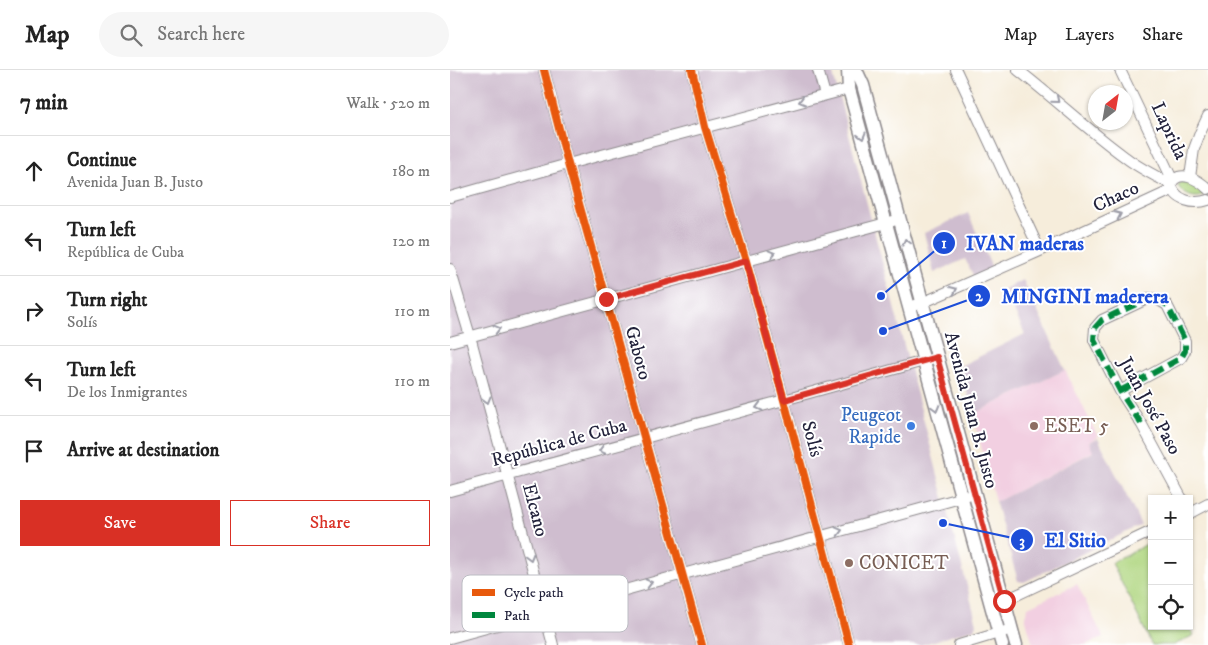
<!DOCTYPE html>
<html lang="en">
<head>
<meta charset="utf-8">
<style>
  body { margin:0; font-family:"IM FELL DW Pica",serif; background:#f6f6f6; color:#222 }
  .controls { position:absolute; right:15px; bottom:15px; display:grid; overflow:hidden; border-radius:0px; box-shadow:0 1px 4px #0004 }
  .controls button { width:45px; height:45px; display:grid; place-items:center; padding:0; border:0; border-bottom:1px solid #e0e0e0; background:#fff; color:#222; font:25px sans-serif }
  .compass { position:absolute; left:638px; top:15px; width:45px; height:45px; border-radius:50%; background:#fff; box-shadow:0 1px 4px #0004; rotate:31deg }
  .stop { position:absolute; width:15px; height:15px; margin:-11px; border:4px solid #d93025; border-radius:50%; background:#fff }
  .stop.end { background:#d93025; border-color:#fff; box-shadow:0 1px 5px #0008 }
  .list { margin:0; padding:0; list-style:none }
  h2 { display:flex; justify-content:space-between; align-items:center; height:65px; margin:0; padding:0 20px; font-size:21px }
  h2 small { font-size:16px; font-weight:400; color:#767676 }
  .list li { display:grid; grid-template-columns:32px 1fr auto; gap:15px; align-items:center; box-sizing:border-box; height:70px; padding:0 20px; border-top:1px solid #e0e0e0 }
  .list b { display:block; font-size:19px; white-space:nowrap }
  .list p { margin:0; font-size:16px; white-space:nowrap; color:#767676 }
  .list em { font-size:16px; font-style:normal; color:#767676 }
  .actions { display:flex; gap:10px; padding:15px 20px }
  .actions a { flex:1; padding:11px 0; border:1px solid #d93025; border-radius:0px; text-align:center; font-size:18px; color:#d93025 }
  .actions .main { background:#d93025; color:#fff }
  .icon { flex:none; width:28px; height:28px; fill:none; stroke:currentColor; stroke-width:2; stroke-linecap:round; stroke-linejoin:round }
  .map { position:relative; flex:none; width:758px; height:575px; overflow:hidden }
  header { display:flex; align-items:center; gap:30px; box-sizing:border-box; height:70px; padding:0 25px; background:#fff; border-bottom:1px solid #e0e0e0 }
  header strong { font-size:24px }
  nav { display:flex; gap:28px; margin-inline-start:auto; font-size:18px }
  .search { width:350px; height:45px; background:#f6f6f6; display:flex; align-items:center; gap:12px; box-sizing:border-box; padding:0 18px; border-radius:28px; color:#767676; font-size:19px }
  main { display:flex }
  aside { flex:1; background:#fff }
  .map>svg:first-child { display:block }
</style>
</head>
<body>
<header>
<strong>Map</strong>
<div class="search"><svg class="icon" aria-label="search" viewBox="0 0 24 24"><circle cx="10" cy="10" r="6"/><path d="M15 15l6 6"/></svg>Search here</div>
<nav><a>Map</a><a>Layers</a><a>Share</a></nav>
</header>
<main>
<aside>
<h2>7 min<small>Walk · 520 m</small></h2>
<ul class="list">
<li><svg class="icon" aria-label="ahead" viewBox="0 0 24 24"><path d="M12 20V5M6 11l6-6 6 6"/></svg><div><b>Continue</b><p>Avenida Juan B. Justo</p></div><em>180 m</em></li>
<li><svg class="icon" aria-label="left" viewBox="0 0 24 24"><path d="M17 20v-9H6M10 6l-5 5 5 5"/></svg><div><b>Turn left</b><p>República de Cuba</p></div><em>120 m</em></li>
<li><svg class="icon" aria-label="right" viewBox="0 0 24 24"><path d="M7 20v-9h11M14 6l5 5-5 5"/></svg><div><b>Turn right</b><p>Solís</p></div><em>110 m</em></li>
<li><svg class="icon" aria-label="left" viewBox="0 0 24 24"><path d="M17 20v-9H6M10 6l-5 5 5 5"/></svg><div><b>Turn left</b><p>De los Inmigrantes</p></div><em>110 m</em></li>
<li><svg class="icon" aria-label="arrive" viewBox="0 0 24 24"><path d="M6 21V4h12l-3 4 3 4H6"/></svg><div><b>Arrive at destination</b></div></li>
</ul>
<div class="actions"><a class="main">Save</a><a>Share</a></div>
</aside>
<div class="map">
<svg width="758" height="575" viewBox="0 0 758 575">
  <rect width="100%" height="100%" fill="#fff"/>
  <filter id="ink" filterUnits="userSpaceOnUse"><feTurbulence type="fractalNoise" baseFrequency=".02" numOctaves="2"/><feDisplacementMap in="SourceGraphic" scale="10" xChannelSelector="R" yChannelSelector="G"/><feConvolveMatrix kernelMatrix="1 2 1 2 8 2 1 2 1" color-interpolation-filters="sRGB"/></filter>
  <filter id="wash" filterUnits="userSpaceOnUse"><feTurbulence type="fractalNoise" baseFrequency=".0096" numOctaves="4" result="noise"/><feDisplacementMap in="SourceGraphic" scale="20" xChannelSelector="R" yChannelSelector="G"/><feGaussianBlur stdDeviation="1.12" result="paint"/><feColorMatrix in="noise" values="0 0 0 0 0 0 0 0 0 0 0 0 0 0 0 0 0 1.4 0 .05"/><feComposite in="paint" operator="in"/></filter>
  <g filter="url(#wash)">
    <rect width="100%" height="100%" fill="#f6eddb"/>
    <path fill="#f2cfe1" d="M615 300 648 367 639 372 644 381 550 430 545 431 523 344Z
      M627 514 653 567 635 575H583L575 546 578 537Z"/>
    <path fill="#cfbdcf" d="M0 0H382L527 554 523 559 471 575H0Z
      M518 143 542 198 524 207 515 189 484 203 474 163Z
      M573 210 615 300 523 344 510 296 575 264 554 219Z
      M648 368 691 455 574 512 568 511 545 431 550 430 643 382 639 372Z"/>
    <path fill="#afd57f" stroke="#687c5d" d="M732 111C741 111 747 116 754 122V124C747 131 733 125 728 116L729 114Z
      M697 474 702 484V556H739L744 565 724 575H702L662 493Z"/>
  </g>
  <g filter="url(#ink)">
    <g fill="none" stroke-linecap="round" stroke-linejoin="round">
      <defs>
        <path id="minor" d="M94 0 118 94 252 575
          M242 0 255 57 296 191 334 330 399 575
          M368 0 375 25
          M506 0 590 181
          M568 0C604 28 638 60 675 87 689 98 705 106 721 114
          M670 0 723 111
          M740 107 744 79 750 63 758 46
          M758 119C749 110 729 98 721 114 725 131 744 135 758 130
          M0 127 118 94 399 19
          M0 199 20 266 103 575
          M459 237 472 233 590 181 722 120
          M0 272 443 151
          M670 321 731 288 735 281V271L717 235 707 229 699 228 652 250 645 258 644 270 670 321 692 355 732 429
          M0 421 334 330 481 289
          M739 444 758 434
          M541 535 554 531 702 461
          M0 568 525 424
          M509 575 562 559"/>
        <path id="major" d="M398 0 399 19 552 575
          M406 0 413 15 566 575"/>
      </defs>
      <use href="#minor" stroke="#8c888b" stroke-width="12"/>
      <use href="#major" stroke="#8c888b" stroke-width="15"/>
      <use href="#minor" stroke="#fff" stroke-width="10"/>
      <use href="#major" stroke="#fff" stroke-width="12"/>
      <path stroke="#00873e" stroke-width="6" stroke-dasharray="12 6" stroke-linecap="butt" d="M670 321 731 288 735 281V271L717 235 707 229 699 228 652 250 645 258 644 270 670 321 692 355"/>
      <defs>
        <path id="cycleway" d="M94 0 118 94 252 575
          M242 0 255 57 296 191 334 330 399 575"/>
      </defs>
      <use href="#cycleway" stroke="#fff" stroke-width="11"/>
      <use href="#cycleway" stroke="#e8590c" stroke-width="8"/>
    </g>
    <defs><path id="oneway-chevron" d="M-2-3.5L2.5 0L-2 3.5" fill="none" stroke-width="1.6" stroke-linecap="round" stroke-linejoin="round" transform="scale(1.25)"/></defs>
    <g stroke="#9c9ca7">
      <use href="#oneway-chevron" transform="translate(606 30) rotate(40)"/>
      <use href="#oneway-chevron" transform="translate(352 31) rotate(165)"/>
      <use href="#oneway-chevron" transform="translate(412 66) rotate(75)"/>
      <use href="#oneway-chevron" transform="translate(668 145) rotate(-25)"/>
      <use href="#oneway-chevron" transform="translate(456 172) rotate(-105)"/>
      <use href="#oneway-chevron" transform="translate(322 184) rotate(-15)"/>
      <use href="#oneway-chevron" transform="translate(504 220) rotate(-24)"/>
      <use href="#oneway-chevron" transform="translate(47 259) rotate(-15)"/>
      <use href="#oneway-chevron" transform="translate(37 330) rotate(75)"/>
      <use href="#oneway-chevron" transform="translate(309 337) rotate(165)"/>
      <use href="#oneway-chevron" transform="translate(486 338) rotate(75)"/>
      <use href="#oneway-chevron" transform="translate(152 380) rotate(165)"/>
      <use href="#oneway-chevron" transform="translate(389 461) rotate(-15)"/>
      <use href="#oneway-chevron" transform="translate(80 487) rotate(75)"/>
      <use href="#oneway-chevron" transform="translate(199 513) rotate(-15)"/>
    </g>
  </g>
  <g fill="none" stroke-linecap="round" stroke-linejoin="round" filter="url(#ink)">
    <path stroke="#d93025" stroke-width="6" d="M156 229 296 191 334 330 487 287 554 531"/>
  </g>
  <circle fill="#3f7fe0" stroke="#fff" stroke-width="2" cx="461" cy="356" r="5"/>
  <g fill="#8d6e63" stroke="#fff" stroke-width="2">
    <circle cx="584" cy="356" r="5"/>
    <circle cx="399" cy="493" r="5"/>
  </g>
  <g text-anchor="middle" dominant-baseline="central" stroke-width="4" stroke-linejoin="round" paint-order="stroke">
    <g font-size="19" fill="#22223b" stroke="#fff">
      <text transform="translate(719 61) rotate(65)">Laprida</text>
      <text transform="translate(666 127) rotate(-25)">Chaco</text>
      <text transform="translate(188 283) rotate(75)">Gaboto</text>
      <text transform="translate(700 336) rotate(61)">Juan José Paso</text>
      <text transform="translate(521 340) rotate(75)">Avenida Juan B. Justo</text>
      <text transform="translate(362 369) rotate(75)">Solís</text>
      <text transform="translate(109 373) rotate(-15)">República de Cuba</text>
      <text transform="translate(85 440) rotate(75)">Elcano</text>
    </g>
    <g font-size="19" fill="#366cbe" stroke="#fff" text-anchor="end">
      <text x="451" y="345">Peugeot<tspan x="451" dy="22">Rapide</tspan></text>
    </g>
    <g font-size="19" fill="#785e54" stroke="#fff" text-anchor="start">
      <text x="594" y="356">ESET 5</text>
      <text x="409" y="493">CONICET</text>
    </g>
  </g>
  <rect x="12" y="505" width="166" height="57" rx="8" fill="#fff" stroke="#bdbdc4" stroke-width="1"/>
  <rect x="22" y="519" width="23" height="7" fill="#e8590c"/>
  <rect x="22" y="542" width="23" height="6" fill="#00873e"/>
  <g font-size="14" fill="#22223b">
    <text x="54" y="527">Cycle path</text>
    <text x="54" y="550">Path</text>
  </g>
  <path fill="none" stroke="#1d4ed8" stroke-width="2" d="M431 226L494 173M433 261L529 226M493 453L572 470"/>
  <g fill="#1d4ed8" stroke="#fff" stroke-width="2">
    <circle cx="431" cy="226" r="5"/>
    <circle cx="433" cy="261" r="5"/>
    <circle cx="493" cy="453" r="5"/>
    <circle cx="494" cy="173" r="12"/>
    <circle cx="529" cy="226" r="12"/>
    <circle cx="572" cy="470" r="12"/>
  </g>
  <g font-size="15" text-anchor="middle" font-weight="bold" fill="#fff">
    <text x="494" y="178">1</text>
    <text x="529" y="231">2</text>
    <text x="572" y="476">3</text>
  </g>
  <g font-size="20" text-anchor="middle" font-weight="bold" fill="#1d4ed8" stroke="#fff" stroke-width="4" stroke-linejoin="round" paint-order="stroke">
    <text x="575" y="180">IVAN maderas</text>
    <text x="635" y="233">MINGINI maderera</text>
    <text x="625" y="477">El Sitio</text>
  </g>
</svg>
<div class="controls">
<button>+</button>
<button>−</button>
<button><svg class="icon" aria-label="locate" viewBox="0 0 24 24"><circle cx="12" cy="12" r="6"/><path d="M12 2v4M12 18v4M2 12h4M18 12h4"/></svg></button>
</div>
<svg class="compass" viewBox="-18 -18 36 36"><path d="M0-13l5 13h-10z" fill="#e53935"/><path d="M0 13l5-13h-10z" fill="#767676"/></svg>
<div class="stop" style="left:554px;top:531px"></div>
<div class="stop end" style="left:156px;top:229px"></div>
</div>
</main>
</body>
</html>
